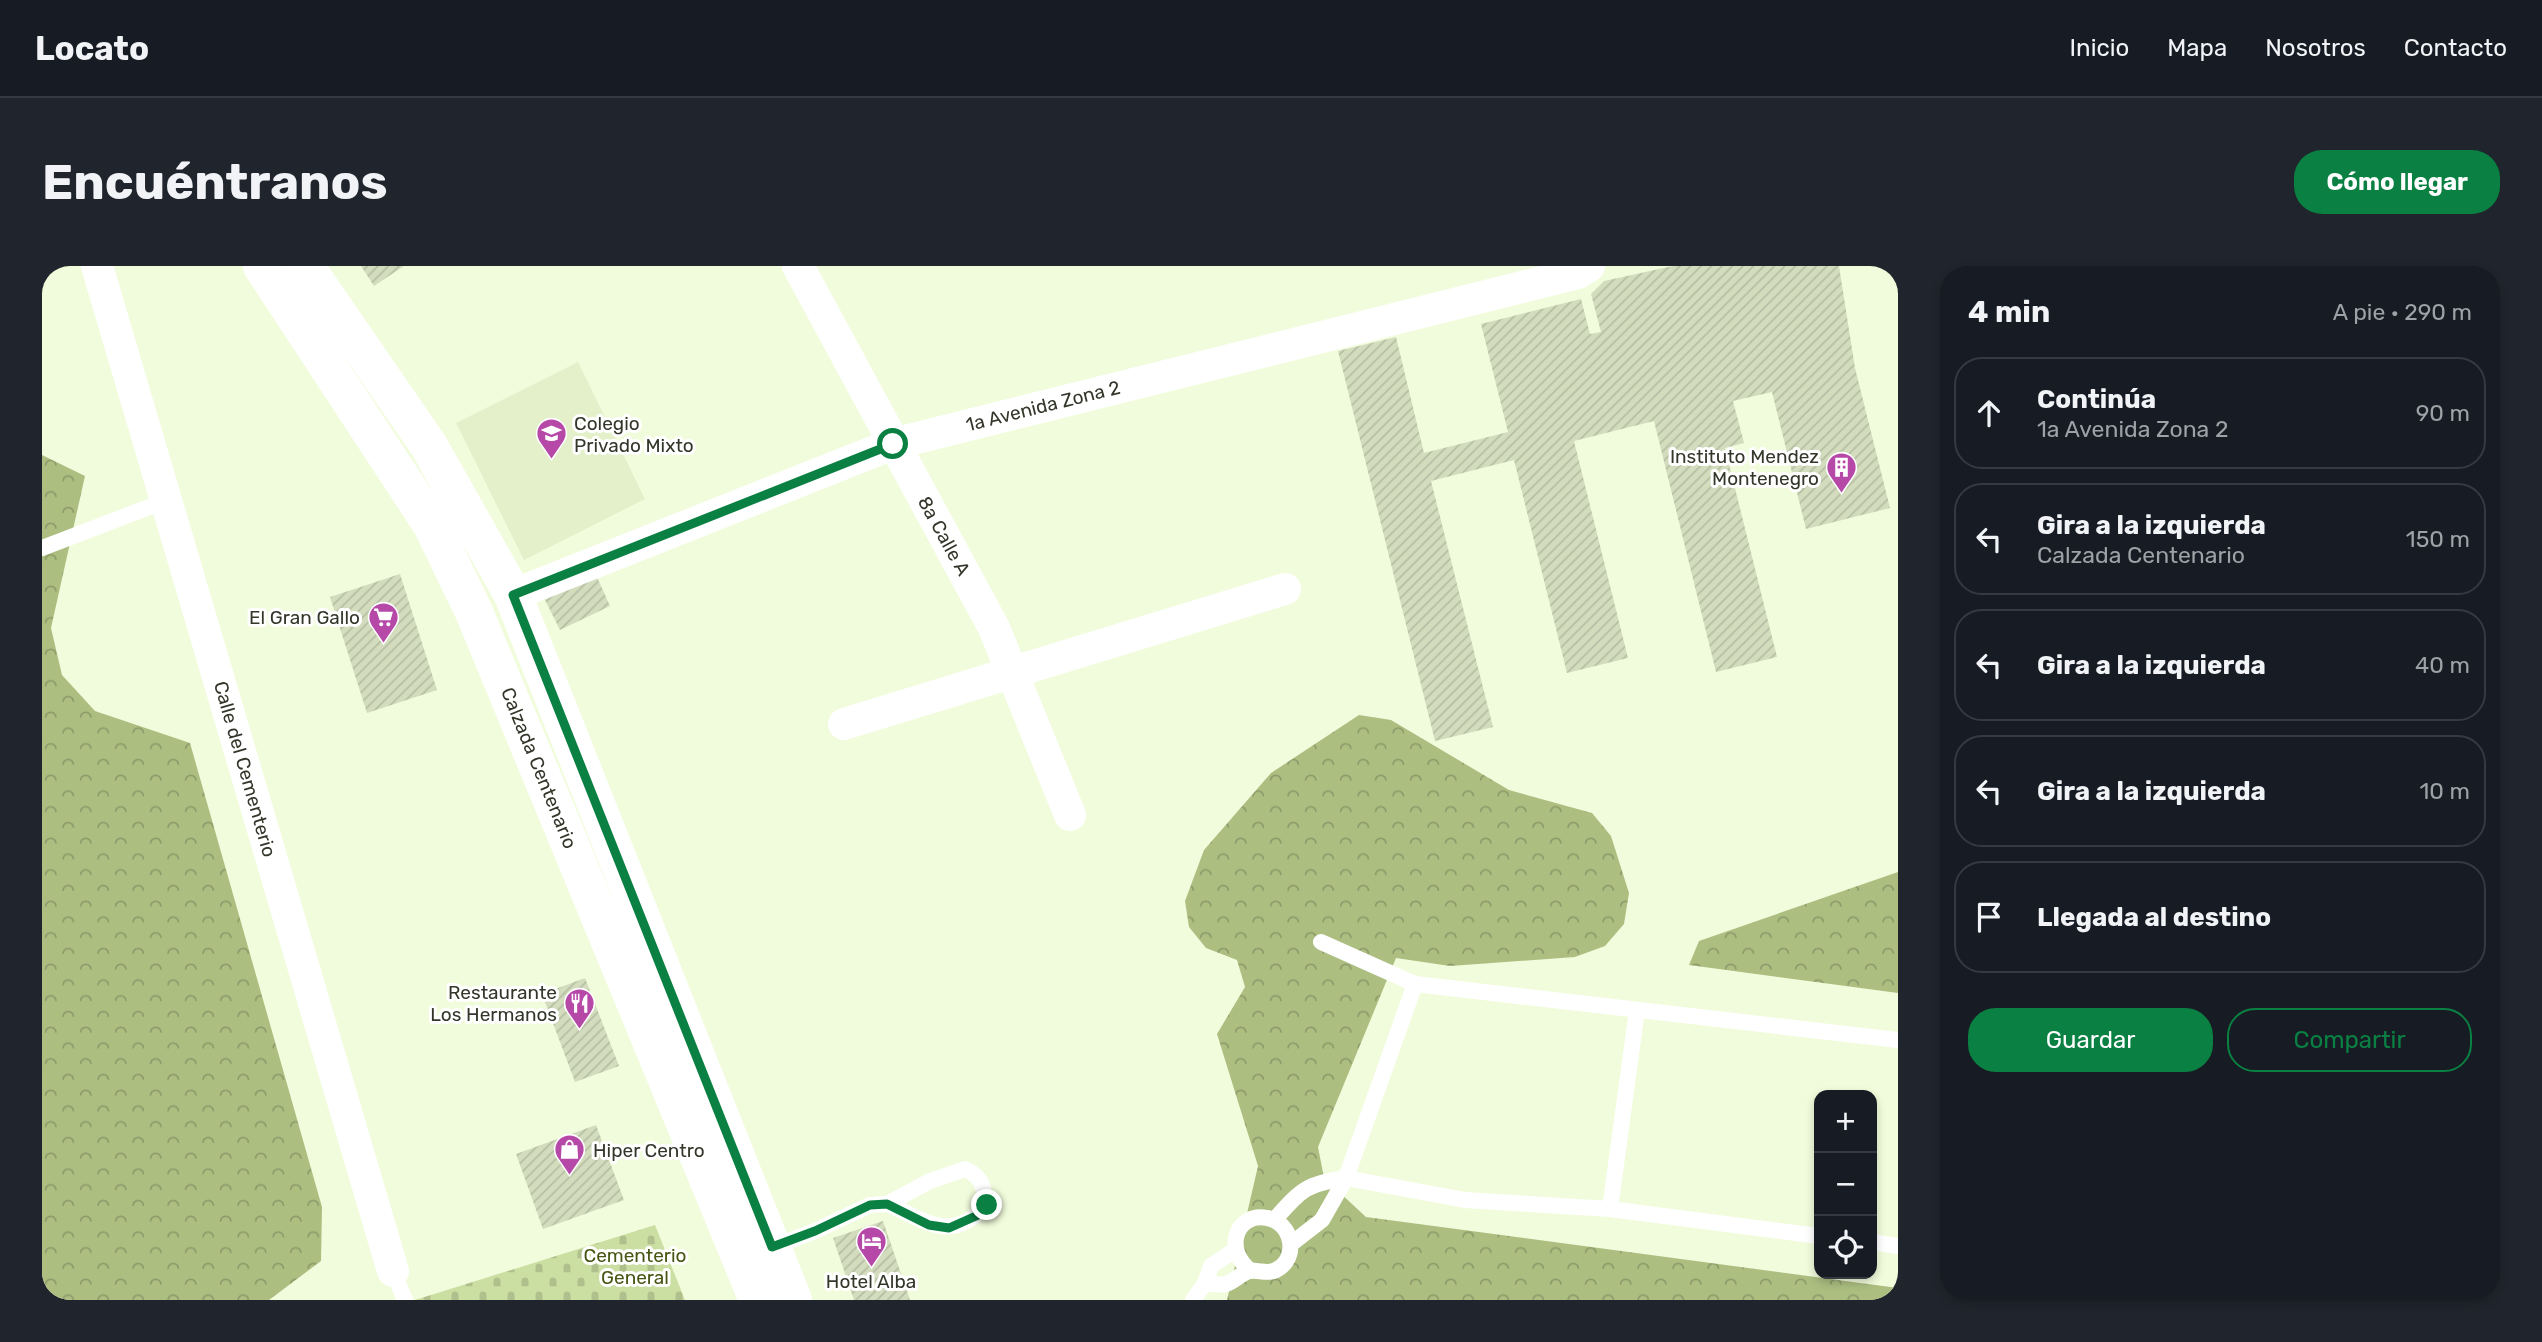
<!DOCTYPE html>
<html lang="es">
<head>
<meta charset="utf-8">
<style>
  body { margin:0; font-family:Rubik,sans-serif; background:#20242c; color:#f1f3f6 }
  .controls { position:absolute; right:21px; bottom:21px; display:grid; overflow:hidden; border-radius:14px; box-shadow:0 4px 10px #0003 }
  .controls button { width:63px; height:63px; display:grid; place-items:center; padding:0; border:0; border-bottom:2px solid #363941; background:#171b24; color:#f1f3f6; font:35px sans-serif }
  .stop { position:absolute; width:21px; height:21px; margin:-16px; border:5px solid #0b8043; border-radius:50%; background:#fff }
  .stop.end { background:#0b8043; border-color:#fff; box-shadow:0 2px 7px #0008 }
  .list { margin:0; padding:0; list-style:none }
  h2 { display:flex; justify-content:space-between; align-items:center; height:91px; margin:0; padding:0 28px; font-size:30px }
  h2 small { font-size:23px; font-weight:400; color:#9ea1a6 }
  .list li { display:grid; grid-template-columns:46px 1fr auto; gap:21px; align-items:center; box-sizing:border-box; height:112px; margin:0 14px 14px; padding:0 14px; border:2px solid #363941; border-radius:28px }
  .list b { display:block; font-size:26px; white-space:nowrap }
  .list p { margin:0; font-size:23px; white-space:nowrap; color:#9ea1a6 }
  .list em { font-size:23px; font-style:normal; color:#9ea1a6 }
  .actions { display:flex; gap:14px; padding:21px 28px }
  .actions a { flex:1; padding:16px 0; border:2px solid #0b8043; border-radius:28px; text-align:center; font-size:24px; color:#0b8043 }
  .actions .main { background:#0b8043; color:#fff }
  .icon { flex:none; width:38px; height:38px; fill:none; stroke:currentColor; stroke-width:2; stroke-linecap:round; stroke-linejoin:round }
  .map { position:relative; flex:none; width:1856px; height:1034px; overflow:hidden; border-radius:28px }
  header { display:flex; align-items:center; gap:42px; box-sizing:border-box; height:98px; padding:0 35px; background:#171b24; border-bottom:2px solid #363941 }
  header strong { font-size:33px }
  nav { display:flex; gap:38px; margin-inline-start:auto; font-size:24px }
  .intro { display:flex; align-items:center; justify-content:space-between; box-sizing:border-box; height:168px; padding:0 42px }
  h1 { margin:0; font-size:49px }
  .button { padding:18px 32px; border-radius:28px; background:#0b8043; color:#fff; font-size:24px; font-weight:700 }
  main { display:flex; gap:42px; padding:0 42px }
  aside { flex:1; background:#171b24; border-radius:28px; box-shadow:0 4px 10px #0003 }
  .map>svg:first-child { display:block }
</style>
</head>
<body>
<header>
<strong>Locato</strong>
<nav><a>Inicio</a><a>Mapa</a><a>Nosotros</a><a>Contacto</a></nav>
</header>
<div class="intro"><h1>Encuéntranos</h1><a class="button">Cómo llegar</a></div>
<main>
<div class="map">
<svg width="1856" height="1034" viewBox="0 0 1856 1034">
  <defs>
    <pattern id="forest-crowns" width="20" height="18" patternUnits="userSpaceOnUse" patternTransform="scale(1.75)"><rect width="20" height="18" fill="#acbf81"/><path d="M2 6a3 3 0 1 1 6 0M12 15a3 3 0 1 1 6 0" fill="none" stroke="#8d9c6a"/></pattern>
    <pattern id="cemetery-stones" width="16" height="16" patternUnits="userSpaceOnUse" patternTransform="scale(1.75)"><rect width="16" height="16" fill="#ccdfa2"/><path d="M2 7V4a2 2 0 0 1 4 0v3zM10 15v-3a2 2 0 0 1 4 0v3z" fill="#b0c08c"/></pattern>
    <pattern id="building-hatch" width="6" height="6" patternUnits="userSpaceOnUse" patternTransform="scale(1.75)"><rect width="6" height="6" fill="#d3ddbe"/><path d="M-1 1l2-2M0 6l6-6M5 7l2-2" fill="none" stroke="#b6bea3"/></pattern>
  </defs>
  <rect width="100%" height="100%" fill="#f1fcdc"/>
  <path fill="#e3f0ca" d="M536 96 603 233 482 294 414 157Z"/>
  <path fill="url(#forest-crowns)" d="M0 189 43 210 9 362 20 409 53 445 148 477 280 941 279 995 227 1034H0Z
    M1317 449 1349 454 1467 524 1550 547 1569 570 1587 627 1582 658 1563 680 1533 691 1408 700 1354 692 1276 881 1282 912 1324 951 1856 1022V1034H1185L1216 900 1175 768 1203 721 1195 694 1164 682 1147 661 1143 635 1162 584 1229 507Z
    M1856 606V727L1647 699 1657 675Z"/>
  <path fill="url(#cemetery-stones)" d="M613 959 643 1034H373Z"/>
  <path fill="url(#building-hatch)" d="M319 0H362L332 20Z
    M1631 0H1797L1813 102 1848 242 1764 263 1730 126 1691 135 1702 177 1683 182 1735 391 1674 406 1612 155 1532 175 1586 392 1525 407 1472 194 1389 215 1451 461 1393 475 1296 85 1354 71 1382 187 1466 166 1439 58 1539 33 1548 68 1559 66 1549 28 1562 15Z
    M551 302 568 340 518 364 502 332Z
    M358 308 395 424 325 447 288 331Z
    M543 712 577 800 533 816 500 728Z
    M554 859 582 934 501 963 474 888Z
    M841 955 868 1034H812L791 972Z"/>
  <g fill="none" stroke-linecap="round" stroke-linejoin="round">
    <path stroke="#fff" stroke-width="16" d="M0 282 123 235
      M1279 676 1373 718 1856 774
      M1568 943 1595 744
      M1233 953C1260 923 1264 918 1304 912L1373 718
      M1830 976 1856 980
      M1249 978 1280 954 1304 912 1423 934 1568 943 1777 970
      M731 981 773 965 828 939 845 938 888 915 923 903C941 911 941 921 945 939 908 978 885 955 845 938
      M351 1005 363 1034
      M1163 1017C1169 1018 1178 1019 1184 1018 1193 1015 1199 1007 1208 1005 1217 1003 1224 1009 1234 1004 1258 992 1250 956 1225 952 1194 946 1181 984 1209 1005
      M1151 1034 1163 1017 1169 1000 1193 984"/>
    <path stroke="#fff" stroke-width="32" d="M55 0 351 1005
      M756 0 952 362 1028 549
      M471 329 851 178 1536 7 1547 0
      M802 458 1243 323"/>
    <path stroke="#fff" stroke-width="38" d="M220 0 390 259 432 346 716 1034
      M263 0 387 180 471 329 751 1034"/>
  </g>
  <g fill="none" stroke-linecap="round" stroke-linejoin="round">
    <path stroke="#0b8043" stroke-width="9" d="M851 178 471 329 730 981 773 965 828 939 845 938 887 959 907 962 934 950 945 939"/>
  </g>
  <defs>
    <symbol id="university-pin" viewBox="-11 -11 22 30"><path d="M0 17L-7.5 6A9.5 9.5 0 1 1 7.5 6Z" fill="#b648a7" stroke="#fff"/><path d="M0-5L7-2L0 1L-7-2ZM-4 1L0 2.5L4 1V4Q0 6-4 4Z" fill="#fff"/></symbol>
    <symbol id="building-pin" viewBox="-11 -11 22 30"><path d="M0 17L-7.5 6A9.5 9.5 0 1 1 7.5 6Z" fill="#b648a7" stroke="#fff"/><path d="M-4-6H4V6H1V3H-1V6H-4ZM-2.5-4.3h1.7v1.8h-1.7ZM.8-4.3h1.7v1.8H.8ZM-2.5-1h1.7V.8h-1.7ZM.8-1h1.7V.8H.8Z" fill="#fff"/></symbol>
    <symbol id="supermarket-pin" viewBox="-11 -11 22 30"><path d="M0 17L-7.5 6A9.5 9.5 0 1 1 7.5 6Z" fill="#b648a7" stroke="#fff"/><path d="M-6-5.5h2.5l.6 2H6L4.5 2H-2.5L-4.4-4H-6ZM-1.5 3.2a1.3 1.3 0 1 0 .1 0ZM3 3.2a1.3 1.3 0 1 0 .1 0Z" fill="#fff"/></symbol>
    <symbol id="restaurant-pin" viewBox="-11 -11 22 30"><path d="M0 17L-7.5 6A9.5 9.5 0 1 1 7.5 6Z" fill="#b648a7" stroke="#fff"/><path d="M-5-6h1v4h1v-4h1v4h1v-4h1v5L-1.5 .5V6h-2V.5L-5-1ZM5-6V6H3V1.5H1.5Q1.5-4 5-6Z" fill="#fff"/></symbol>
    <symbol id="shop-pin" viewBox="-11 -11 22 30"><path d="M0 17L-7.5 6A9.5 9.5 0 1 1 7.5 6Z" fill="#b648a7" stroke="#fff"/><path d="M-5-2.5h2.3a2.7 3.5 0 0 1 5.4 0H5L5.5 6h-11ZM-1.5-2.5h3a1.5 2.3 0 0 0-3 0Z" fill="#fff"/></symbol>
    <symbol id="hotel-pin" viewBox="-11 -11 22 30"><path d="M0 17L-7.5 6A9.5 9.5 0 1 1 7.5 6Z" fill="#b648a7" stroke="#fff"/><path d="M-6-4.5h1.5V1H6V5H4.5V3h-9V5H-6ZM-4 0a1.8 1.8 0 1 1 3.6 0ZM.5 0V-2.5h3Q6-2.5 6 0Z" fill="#fff"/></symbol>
  </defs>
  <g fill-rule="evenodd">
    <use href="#university-pin" x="492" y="150" width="35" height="47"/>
    <use href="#building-pin" x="1782" y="184" width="35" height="47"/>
    <use href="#supermarket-pin" x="324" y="334" width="35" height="47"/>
    <use href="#restaurant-pin" x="520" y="720" width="35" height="47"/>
    <use href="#shop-pin" x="510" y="866" width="35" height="47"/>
    <use href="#hotel-pin" x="812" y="958" width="35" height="47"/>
  </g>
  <g text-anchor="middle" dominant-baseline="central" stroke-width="6" stroke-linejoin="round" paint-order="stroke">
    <g font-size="19" fill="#33372a" stroke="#fff">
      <text transform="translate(1001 140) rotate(-14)">1a Avenida Zona 2</text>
      <text transform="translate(902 270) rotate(61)">8a Calle A</text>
      <text transform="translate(497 502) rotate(68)">Calzada Centenario</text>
      <text transform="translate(203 503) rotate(74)">Calle del Cementerio</text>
    </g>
    <g font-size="19" fill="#33372a" stroke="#fff" text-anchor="end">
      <text x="532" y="157" text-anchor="start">Colegio<tspan x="532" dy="22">Privado Mixto</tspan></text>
      <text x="1777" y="190">Instituto Mendez<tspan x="1777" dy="22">Montenegro</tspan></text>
      <text x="318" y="351">El Gran Gallo</text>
      <text x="515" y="726">Restaurante<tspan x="515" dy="22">Los Hermanos</tspan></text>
      <text x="551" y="884" text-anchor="start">Hiper Centro</text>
      <text x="829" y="1015" text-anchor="middle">Hotel Alba</text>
    </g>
    <g font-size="19" fill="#475713" stroke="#fff">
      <text x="593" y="989">Cementerio<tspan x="593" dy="22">General</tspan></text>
    </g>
  </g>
</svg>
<div class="controls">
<button>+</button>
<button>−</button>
<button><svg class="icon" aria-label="locate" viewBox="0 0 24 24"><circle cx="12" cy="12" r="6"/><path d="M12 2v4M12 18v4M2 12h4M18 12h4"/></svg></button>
</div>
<div class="stop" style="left:851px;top:178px"></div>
<div class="stop end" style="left:945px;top:939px"></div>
</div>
<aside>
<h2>4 min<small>A pie · 290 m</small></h2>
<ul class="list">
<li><svg class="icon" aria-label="ahead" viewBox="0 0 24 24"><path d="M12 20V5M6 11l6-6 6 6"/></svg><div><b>Continúa</b><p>1a Avenida Zona 2</p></div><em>90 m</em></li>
<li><svg class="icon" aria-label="left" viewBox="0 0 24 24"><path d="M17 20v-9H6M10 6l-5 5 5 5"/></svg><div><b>Gira a la izquierda</b><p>Calzada Centenario</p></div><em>150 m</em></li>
<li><svg class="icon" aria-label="left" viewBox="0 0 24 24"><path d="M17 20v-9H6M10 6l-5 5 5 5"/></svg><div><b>Gira a la izquierda</b></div><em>40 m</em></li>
<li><svg class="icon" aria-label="left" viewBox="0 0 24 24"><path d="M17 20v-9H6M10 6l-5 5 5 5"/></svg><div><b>Gira a la izquierda</b></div><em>10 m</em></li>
<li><svg class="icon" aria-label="arrive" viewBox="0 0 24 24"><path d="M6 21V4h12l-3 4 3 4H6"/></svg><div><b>Llegada al destino</b></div></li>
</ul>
<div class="actions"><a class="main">Guardar</a><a>Compartir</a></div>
</aside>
</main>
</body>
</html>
